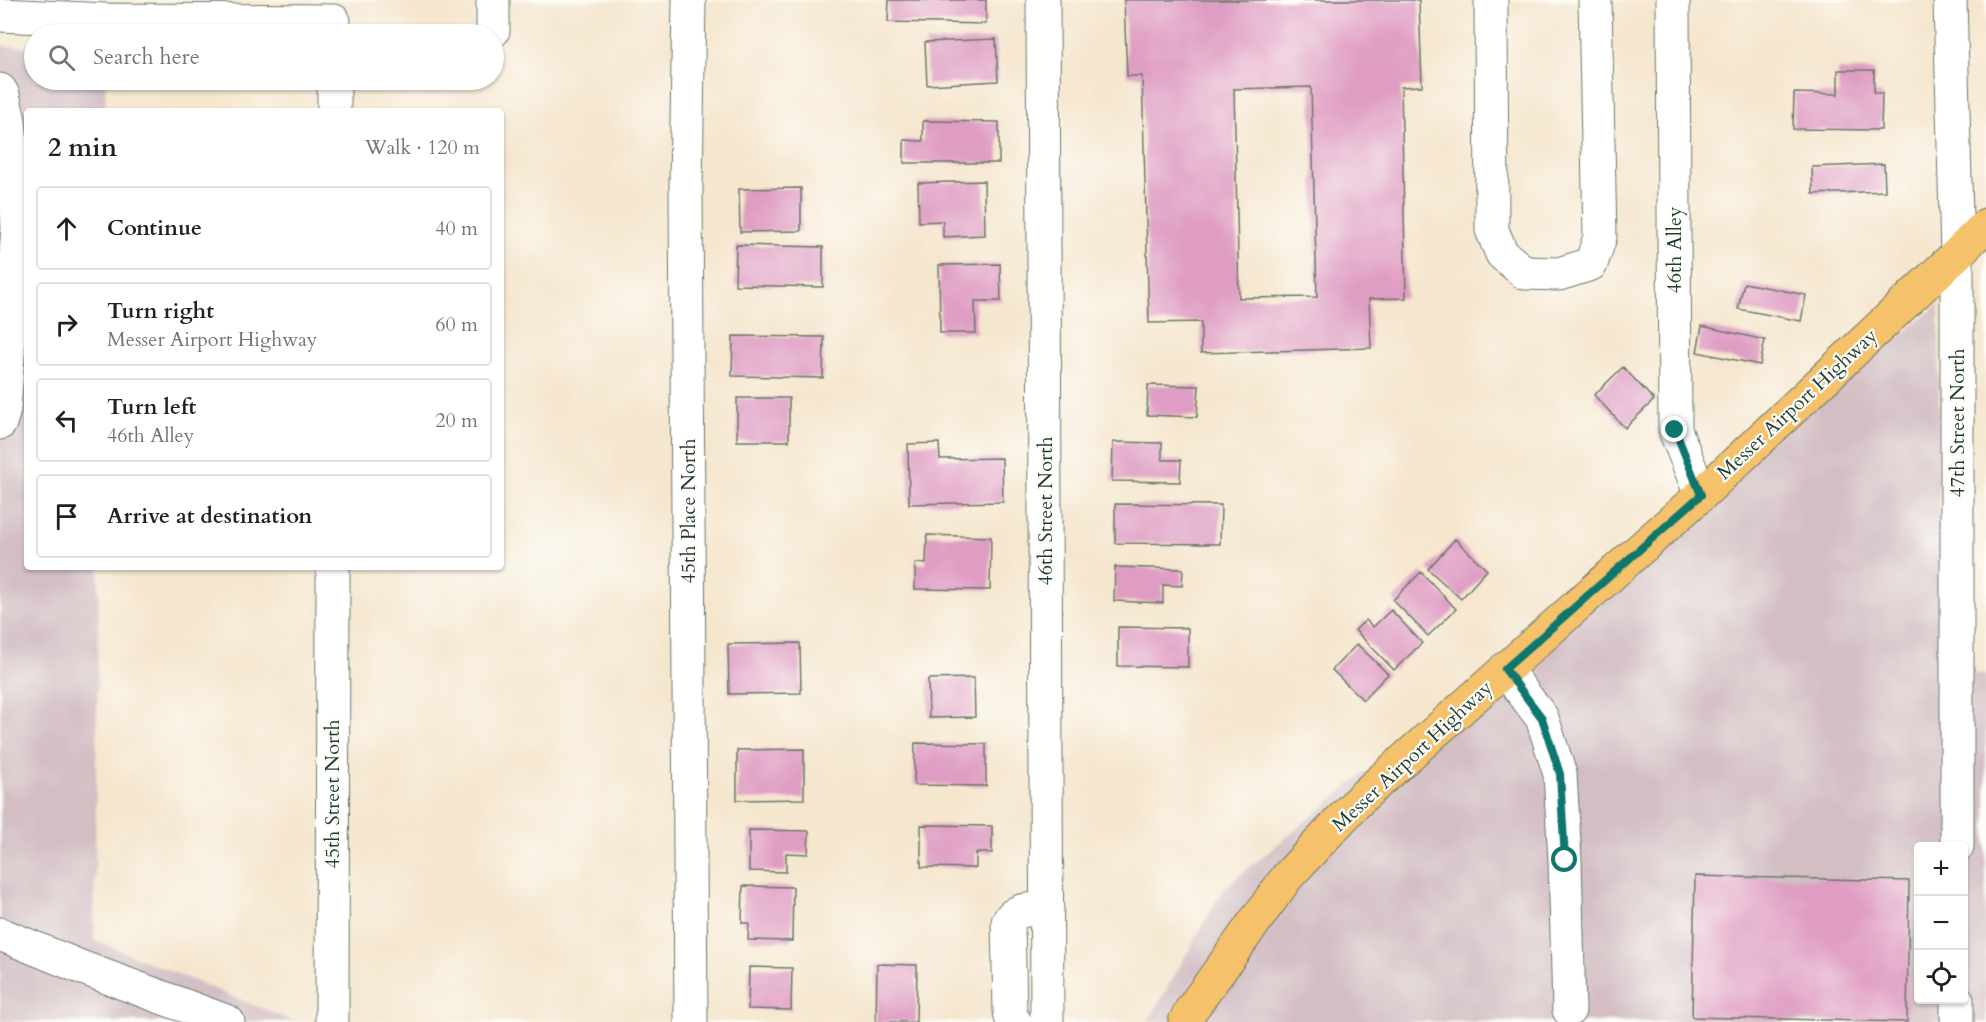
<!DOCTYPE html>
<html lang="en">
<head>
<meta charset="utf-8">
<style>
  body { margin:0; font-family:Cardo,serif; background:#f6f6f6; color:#202124 }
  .controls { position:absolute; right:18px; bottom:18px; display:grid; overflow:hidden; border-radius:6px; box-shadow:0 2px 4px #0004 }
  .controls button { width:54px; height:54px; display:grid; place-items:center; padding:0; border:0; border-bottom:2px solid #e0e0e0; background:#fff; color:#202124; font:30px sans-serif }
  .stop { position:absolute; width:18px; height:18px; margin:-14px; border:4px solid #0f766e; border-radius:50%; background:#fff }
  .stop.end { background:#0f766e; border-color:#fff; box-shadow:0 2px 6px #0008 }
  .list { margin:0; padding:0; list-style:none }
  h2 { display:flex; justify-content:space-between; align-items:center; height:78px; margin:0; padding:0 24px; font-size:26px }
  h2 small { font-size:20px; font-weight:400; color:#757577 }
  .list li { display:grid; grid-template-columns:39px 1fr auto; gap:18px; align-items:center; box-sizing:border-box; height:84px; margin:0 12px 12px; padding:0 12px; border:2px solid #e0e0e0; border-radius:6px }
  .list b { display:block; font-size:22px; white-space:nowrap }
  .list p { margin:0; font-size:20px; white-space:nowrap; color:#757577 }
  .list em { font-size:20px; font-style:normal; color:#757577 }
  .icon { flex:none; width:33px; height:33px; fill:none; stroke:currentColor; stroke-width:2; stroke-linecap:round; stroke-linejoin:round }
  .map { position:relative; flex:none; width:1986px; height:1022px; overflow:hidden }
  .search { position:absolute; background:#fff; box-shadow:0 2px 4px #0004; left:24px; top:24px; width:480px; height:66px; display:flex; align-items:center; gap:15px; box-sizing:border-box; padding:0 21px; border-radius:33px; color:#757577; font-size:22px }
  .panel { position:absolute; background:#fff; box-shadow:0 2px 4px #0004; left:24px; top:108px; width:480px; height:462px; border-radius:6px }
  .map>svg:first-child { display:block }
</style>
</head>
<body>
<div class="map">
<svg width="1986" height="1022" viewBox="0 0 1986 1022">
  <rect width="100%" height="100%" fill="#fdfcf7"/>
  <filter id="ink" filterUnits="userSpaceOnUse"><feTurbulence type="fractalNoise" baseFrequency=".0167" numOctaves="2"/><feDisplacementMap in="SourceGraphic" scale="12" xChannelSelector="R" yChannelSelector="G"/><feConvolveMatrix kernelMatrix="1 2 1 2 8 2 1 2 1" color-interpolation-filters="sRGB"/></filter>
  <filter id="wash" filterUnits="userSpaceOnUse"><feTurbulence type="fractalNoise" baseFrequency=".008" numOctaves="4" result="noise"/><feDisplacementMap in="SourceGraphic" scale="24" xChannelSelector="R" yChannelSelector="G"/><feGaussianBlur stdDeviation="1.35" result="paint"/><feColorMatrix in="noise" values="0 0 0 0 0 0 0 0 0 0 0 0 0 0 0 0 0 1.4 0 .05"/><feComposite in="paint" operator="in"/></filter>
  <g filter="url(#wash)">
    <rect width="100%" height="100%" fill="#f5e6ce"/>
    <path fill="#d2bec3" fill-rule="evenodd" d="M0 46 34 47V80H106L105 111H27V567H99L94 940 295 1022H0Z
      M1939 304V672L1986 674V1022H1148L1224 888ZM1918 846H1964V1000H1918Z"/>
    <g id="blocks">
      <path fill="#df9dc3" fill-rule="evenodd" d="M889 0H986V24L888 22Z
        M1124 0H1419L1422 86 1401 87 1406 298 1369 299 1371 348 1201 353V322L1149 323 1142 76H1127ZM1311 87 1317 297 1239 298 1234 89Z
        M996 39 998 81 927 85 925 42Z
        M1838 70H1874V93H1882L1881 130 1793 129 1794 93 1838 94Z
        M923 121 999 122V163H904V140L923 141Z
        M1884 164 1885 191 1813 194 1812 167Z
        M984 181 985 235 943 237V221L919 222 918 183Z
        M801 188V231L740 232 739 189Z
        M736 245 823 247V287L735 285Z
        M1000 264 1001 301H975L976 333H940L939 265Z
        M1744 283 1806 295 1801 321 1738 309Z
        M1702 326 1765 340 1760 365 1697 352Z
        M733 336 824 337 823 378 732 376Z
        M1623 367 1654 400 1625 428 1594 395Z
        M1148 385 1199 386 1197 417 1147 415Z
        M737 398H789V441H737Z
        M1113 442 1162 443V460H1181L1180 482 1112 481Z
        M939 443 940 459 1002 458 1003 502 909 504 908 444Z
        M1115 504 1221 505 1220 544 1115 543Z
        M927 535 991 537 990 590 915 589V563L926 564Z
        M1455 539 1487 570 1461 599 1428 569Z
        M1115 567 1183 569 1182 586 1163 585V603L1114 601Z
        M1421 572 1456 609 1428 636 1393 600Z
        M1391 610 1422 643 1394 670 1355 630 1366 620 1373 627Z
        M1118 627 1188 628V667L1118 666Z
        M800 643 801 693 729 694 728 644Z
        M1357 644 1388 674 1363 700 1332 670Z
        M974 678 975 717 929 718 928 679Z
        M915 743 986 744V786L914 785Z
        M804 749V799L737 800V750Z
        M921 825 992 826V853H976V868L921 867Z
        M749 830 809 831 808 854 786 853V872L749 871Z
        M1695 876 1909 881 1907 1022 1692 1017Z
        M743 886 793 887 792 941 748 940 749 923H742Z
        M877 964 917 965 916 1022H876Z
        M749 967 792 968 791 1010 748 1009Z"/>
    </g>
  </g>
  <g filter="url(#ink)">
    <use href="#blocks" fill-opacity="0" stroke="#6a786a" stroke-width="1.5"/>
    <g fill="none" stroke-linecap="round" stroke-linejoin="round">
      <defs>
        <path id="minor" d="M689 0 686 186 691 1022
          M1043 0 1047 1022
          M1491 0 1492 230 1502 254 1525 273 1559 274 1591 264 1600 237 1595 0
          M1673 0 1675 430 1701 495
          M1950 0 1957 254V846
          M0 15 107 20 334 21
          M493 31V0
          M0 90 3 95 9 120 18 227 4 410 0 423
          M334 111V80
          M1505 669 1542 718 1560 774 1565 860 1569 1010
          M0 934 83 968 228 1022
          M1957 1000V1022
          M332 1022 333 567
          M1015 1022 1011 1017 1010 1011 1008 922C1015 907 1032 910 1047 909"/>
        <path id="major" d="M1185 1022 1191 1010 1287 877 1362 797 1701 495 1957 254 1986 225"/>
      </defs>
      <use href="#minor" stroke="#6a786a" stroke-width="35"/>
      <use href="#major" stroke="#6a786a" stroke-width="35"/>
      <use href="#minor" stroke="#fff" stroke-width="33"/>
      <use href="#major" stroke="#f5c16b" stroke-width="33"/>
    </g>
  </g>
  <g fill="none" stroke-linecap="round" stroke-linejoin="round" filter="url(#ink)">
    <path stroke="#0f766e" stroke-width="8" d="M1565 860 1560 774 1542 718 1505 669 1701 495 1675 430"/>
  </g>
  <g text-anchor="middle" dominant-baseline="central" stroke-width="4.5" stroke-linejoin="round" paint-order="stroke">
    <g font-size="20" fill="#1f3d34" stroke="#fdfcf7">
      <text transform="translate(1674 250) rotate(-90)">46th Alley</text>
      <text transform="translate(1797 404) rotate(-43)">Messer Airport Highway</text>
      <text transform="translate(1957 423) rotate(-90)">47th Street North</text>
      <text transform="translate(688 511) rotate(-90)">45th Place North</text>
      <text transform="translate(1045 511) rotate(-90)">46th Street North</text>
      <text transform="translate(1412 756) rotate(-43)">Messer Airport Highway</text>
      <text transform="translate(332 794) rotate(-90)">45th Street North</text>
    </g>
  </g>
</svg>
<div class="controls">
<button>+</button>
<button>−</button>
<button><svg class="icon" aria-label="locate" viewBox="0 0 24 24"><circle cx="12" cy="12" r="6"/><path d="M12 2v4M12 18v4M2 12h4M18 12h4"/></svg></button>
</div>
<div class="stop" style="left:1565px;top:860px"></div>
<div class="stop end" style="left:1675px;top:430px"></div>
<div class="search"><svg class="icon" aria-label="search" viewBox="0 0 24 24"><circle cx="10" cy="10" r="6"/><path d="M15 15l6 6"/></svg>Search here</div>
<section class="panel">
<h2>2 min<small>Walk · 120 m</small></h2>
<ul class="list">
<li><svg class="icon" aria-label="ahead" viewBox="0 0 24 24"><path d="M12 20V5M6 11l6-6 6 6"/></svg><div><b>Continue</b></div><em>40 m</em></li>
<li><svg class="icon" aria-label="right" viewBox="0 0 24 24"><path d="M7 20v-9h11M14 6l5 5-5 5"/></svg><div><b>Turn right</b><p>Messer Airport Highway</p></div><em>60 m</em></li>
<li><svg class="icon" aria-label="left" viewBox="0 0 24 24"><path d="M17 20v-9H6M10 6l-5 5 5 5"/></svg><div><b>Turn left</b><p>46th Alley</p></div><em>20 m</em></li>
<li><svg class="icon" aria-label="arrive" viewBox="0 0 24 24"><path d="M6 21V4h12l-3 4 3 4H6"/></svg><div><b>Arrive at destination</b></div></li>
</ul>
</section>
</div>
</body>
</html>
